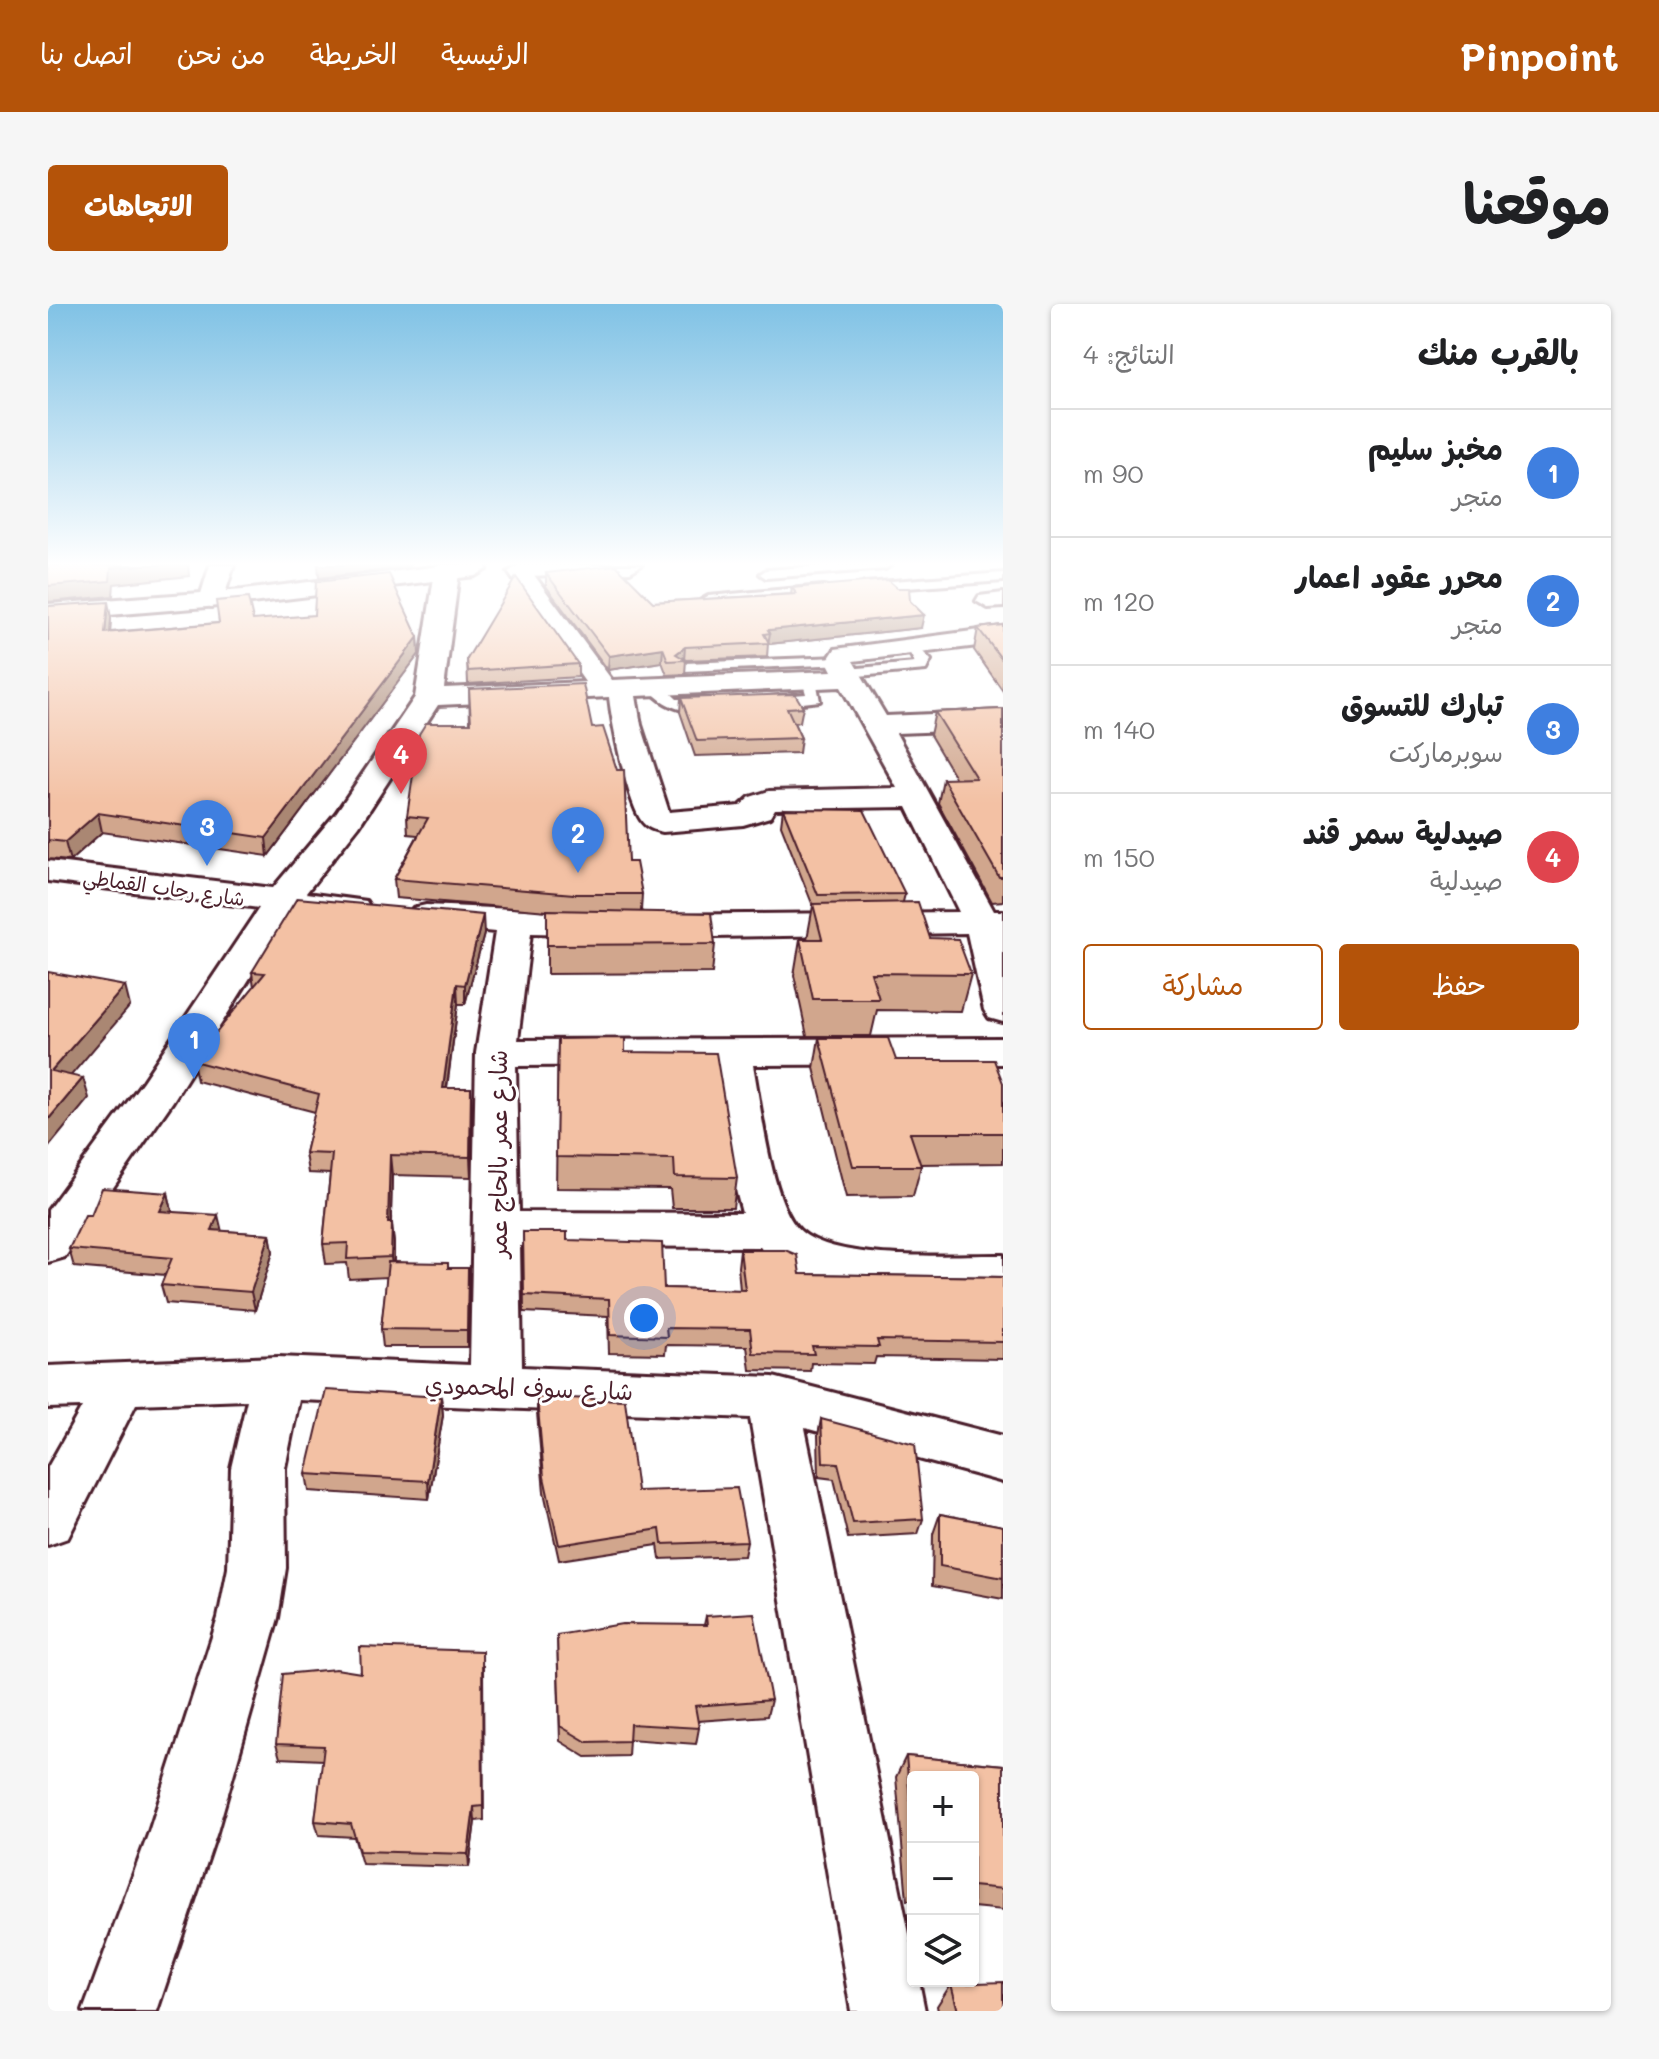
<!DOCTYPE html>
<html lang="ar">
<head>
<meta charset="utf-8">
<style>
  body { margin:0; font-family:Mali,"Playpen Sans Arabic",sans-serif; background:#f6f6f6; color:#202124; direction:rtl }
  .controls { position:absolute; right:24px; bottom:24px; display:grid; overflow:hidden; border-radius:8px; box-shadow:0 2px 6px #0004 }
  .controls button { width:72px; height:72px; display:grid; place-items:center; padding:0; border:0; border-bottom:2px solid #e0e0e0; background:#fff; color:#202124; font:40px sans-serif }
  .you { position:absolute; left:596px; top:1014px; width:28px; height:28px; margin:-20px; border:6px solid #fff; border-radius:50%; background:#1a73e8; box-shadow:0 0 0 12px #1a73e833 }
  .badge { display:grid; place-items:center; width:52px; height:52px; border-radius:50%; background:#b45309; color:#fff; font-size:26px; font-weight:700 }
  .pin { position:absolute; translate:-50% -66px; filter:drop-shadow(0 2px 4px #0008) }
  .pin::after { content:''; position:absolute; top:42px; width:28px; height:24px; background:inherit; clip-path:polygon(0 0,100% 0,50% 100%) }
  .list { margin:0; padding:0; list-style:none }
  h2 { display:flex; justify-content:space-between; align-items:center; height:104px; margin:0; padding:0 32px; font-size:34px }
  h2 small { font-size:26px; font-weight:400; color:#757577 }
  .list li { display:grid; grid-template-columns:52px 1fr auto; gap:24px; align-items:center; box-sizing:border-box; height:128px; padding:0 32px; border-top:2px solid #e0e0e0 }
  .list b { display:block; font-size:30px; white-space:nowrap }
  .list p { margin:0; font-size:26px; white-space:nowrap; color:#757577 }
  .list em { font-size:26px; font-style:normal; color:#757577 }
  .actions { display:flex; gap:16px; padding:24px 32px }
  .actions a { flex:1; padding:18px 0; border:2px solid #b45309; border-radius:8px; text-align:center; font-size:28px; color:#b45309 }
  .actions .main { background:#b45309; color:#fff }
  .icon { flex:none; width:44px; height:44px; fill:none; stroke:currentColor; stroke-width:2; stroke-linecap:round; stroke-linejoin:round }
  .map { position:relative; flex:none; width:955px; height:1707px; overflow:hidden; direction:ltr; border-radius:8px }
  header { display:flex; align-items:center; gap:48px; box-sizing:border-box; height:112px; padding:0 40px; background:#b45309; color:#fff }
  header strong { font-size:38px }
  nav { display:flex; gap:44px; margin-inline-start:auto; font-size:28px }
  .intro { display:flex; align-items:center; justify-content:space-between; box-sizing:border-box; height:192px; padding:0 48px }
  h1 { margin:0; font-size:56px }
  .button { padding:20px 36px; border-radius:8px; background:#b45309; color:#fff; font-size:28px; font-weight:700 }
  main { display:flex; gap:48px; padding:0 48px }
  aside { flex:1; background:#fff; border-radius:8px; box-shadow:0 2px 6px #0004 }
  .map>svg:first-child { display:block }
</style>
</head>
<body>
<header>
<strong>Pinpoint</strong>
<nav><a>الرئيسية</a><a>الخريطة</a><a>من نحن</a><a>اتصل بنا</a></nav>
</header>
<div class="intro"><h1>موقعنا</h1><a class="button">الاتجاهات</a></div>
<main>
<aside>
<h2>بالقرب منك<small>النتائج: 4</small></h2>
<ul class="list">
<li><span class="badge" style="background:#3f7fe0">1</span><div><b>مخبز سليم</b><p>متجر</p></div><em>90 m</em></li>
<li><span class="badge" style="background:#3f7fe0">2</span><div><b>محرر عقود اعمار</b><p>متجر</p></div><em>120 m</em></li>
<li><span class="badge" style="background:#3f7fe0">3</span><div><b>تبارك للتسوق</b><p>سوبرماركت</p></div><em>140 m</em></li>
<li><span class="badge" style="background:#e0444e">4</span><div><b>صيدلية سمر قند</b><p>صيدلية</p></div><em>150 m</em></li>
</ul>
<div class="actions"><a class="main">حفظ</a><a>مشاركة</a></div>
</aside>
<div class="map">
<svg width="955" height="1707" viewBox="0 0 955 1707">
  <rect width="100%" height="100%" fill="#fff"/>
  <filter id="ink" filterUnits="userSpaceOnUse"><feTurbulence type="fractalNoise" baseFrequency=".0125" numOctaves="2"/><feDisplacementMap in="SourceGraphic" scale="16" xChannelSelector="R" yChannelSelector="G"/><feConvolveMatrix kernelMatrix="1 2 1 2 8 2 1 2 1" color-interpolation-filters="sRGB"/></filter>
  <g filter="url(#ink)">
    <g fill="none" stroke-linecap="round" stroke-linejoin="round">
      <defs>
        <path id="lane" d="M784 261H843L837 265 718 274 712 270 718 266Z
          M955 269V277L816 287 809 283 816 279Z
          M775 282 780 283V289L660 300 653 296 660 292Z
          M865 338 883 356 878 366 799 373 792 369 799 365 867 359 858 342Z
          M792 353 799 357 797 360 637 367 630 363 637 359Z
          M761 372 768 376 772 397 719 403 711 398 719 393 758 390 754 376Z
          M602 379H612L629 395H663L671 400C649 417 613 403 599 382Z"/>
        <path id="street" d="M162 261H186L175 296 163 303 151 296Z
          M388 261H412L396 384 537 378 460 268 471 261 480 263 564 376 784 367 779 357 787 345 955 323V339L805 357 838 412 955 407V425L848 429 946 607H955V718L941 714 936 706 919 629 666 633 483 629 470 736 955 734V760L705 761C713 802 722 888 747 921 777 961 907 950 955 951V987C892 986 754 994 712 943L472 942 474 1063 725 1073 955 1132V1178L757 1124 865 1649V1677H871L877 1707H803L702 1114 251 1096 237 1164 238 1264 230 1314 169 1528 109 1707H35L101 1528 170 1314 180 1264 183 1164 199 1096 88 1100 20 1234 0 1241V1163L34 1103 0 1104V1062L230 1053 422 1061 428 749 447 628 365 620 360 612 365 604 378 601 594 611 911 608 859 503 727 505 722 513 695 521 615 528C606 526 598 524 593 516 579 495 564 420 561 393L390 401 311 522 258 589 318 597 323 605 318 613 305 616 243 608 125 797 17 953 0 958V906L95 777 211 604 0 577V557L225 584 288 509 367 393ZM793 383 849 484 721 487 702 493 692 502 621 508 593 421 588 392ZM665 761 679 852 694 909 471 908 468 762Z
          M955 289V303L940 304 928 297 931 292Z"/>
        <path id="secondary" d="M400 261H436L439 265 427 272 195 300 0 316V300L195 286Z
          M470 261H594L582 268 479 272 471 270 467 265Z"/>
      </defs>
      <use href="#lane" stroke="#4a1f2b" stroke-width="6"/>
      <use href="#street" stroke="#4a1f2b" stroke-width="6"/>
      <use href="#secondary" stroke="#4a1f2b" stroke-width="6"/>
      <use href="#lane" fill="#fff" fill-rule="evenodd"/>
      <use href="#street" fill="#fff" fill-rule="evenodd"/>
      <use href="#secondary" fill="#fff" fill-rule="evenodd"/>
    </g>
    <path fill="#d1a68d" stroke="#4a1f2b" stroke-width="2" d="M498 269 605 298 743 290 744 284 862 297 873 324 720 340 719 353 638 356 637 370 619 371 614 358 560 366 498 282Z
      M0 302 63 314 62 328 205 316 370 333 371 350 220 552 54 528 22 557 0 555Z
      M955 321V387L926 346 930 324Z
      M419 355 530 360V373L420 380Z
      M421 385 544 424 580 558 594 590 593 607 667 640 664 669 499 670V607L348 594 346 575 370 531 360 530 359 512 422 419Z
      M633 394 755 403 752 418 746 419 753 434 751 449 647 452 632 408Z
      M955 405V597L944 598 890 499 895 475H908L882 431 887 408Z
      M735 505 857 590 855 598 882 634 923 670 913 707 829 706 823 732H759L746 671 752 635H759L765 602 733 521Z
      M436 630 417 700H410L399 784 424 804 423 873 344 871 343 919 346 939V958L401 964 421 981 419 1043H335L333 1025 339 973 301 975 299 959 278 960 275 940 282 870 260 869 257 849 267 808 149 777 145 757 206 683 204 668Z
      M771 734 848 756 955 779V859L872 860 873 862 865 892 798 893 766 764Z
      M510 735 577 748 689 874 685 904H624L622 885 508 884Z
      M120 889 124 908 173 927 222 930 225 948 207 1006 118 999 113 981 117 971 26 963 21 945 43 911Z
      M475 928 519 936 616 984 692 986 690 963 692 946 752 970 955 973V1055L828 1053 826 1060 763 1059 762 1067 702 1066 699 1042 618 1041 617 1050 561 1049 560 1012 476 1008Z
      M393 1093 395 1111 381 1195 261 1187 258 1170Z
      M489 1093 589 1187 699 1237 696 1252 612 1255 610 1241 511 1256 496 1188 489 1109Z
      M773 1115 875 1215 870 1230 800 1234 786 1175 771 1173 770 1131Z
      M892 1210 955 1222V1295L884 1282 885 1230Z
      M658 1312 723 1396 719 1412 650 1417 651 1424 648 1440 581 1435 580 1452 538 1453 512 1437 509 1331 656 1321Z
      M435 1362 436 1516 427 1517 421 1563 314 1560 306 1533 271 1531 267 1517 275 1456 232 1454 228 1440 313 1369Z
      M858 1452 955 1461V1606L925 1603V1473H865V1596H859L848 1473Z
      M903 1680 955 1707H890L889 1702Z"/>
    <path fill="#aa8773" stroke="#4a1f2b" stroke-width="2" d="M94 261H140L141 272 66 280 65 292 0 298V282L63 264Z
      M270 261H362V263L271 274Z
      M60 298 63 314 61 345 57 329Z
      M876 311 873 324 720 340 722 329 720 326Z
      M370 333 371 350 220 552 218 534Z
      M637 343 636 356 628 350Z
      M615 344 614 358 560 366 561 352Z
      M50 509 54 528 22 557 17 538Z
      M435 611 436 630 417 700V681Z
      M409 680 410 700 396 803 395 784Z
      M77 682 82 702 9 788 3 767Z
      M35 774 41 794 0 844V816Z
      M423 784 424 804 423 873 422 853Z
      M342 851 344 871 342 939 340 919Z
      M120 889 124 907 117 925 112 907Z
      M170 911 174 928 164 926Z
      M344 919 346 939 345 973 343 953Z
      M222 930 225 948 207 1006 203 988Z
      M420 964 421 981 419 1043V1026Z
      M393 1093 395 1111 381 1195 380 1177Z
      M426 1503 427 1517 421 1563 420 1550Z"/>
    <path fill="#f3c1a4" stroke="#4a1f2b" stroke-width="2" d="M0 261H94L63 264 62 277 0 282Z
      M568 261 605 298 749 290 744 284 840 276 849 284H861L862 297 876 311 720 326 722 329 716 330 721 339 637 343 628 350 638 356 620 357 615 344 561 352 498 269Z
      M341 270 370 333 218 534 50 509 17 538 0 536V302L60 298 57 329 171 319 168 297 200 294 205 316 266 311 268 278Z
      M468 273 530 360 420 367 419 355Z
      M955 321V357L930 324Z
      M535 380 544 424 555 423 569 466H576L580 558H588L594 590H526L346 575 380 514 359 512 371 430 378 419H423L421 385Z
      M747 390 755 403 739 404 753 434 649 437 633 394Z
      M955 405V573H951L895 475 928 474 887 408Z
      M735 505 816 506 857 590 770 591Z
      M249 594 435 611 417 681 409 680 395 784H423L422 853 342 851 340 919H344L343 953 299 955 300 939 275 940 284 850 257 849 271 790 145 757 217 669 204 668Z
      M870 598 882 634 910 635 923 670 823 669 831 695H765L752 635H774L765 600Z
      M499 606 663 609 667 640 499 641Z
      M0 668 77 682 3 767 35 774 0 816Z
      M577 734V748L668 749 689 874 627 873 626 855 508 853 510 735Z
      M771 734H840L848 756H946L955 779V829H862L873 862H805Z
      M54 884 120 889 112 907 170 911 164 926 222 930 203 988 113 981 124 954 21 945 37 911H43Z
      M475 928H519V936L614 939 616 984 697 986 692 946H737L749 951 752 970 955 973V1038L829 1036 831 1043 764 1042 766 1050 705 1049 702 1025 618 1024 619 1033 562 1031 561 995 476 991Z
      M340 958 400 959V964H420L419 1026 333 1025Z
      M278 1086 393 1093 380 1177 258 1170Z
      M489 1093 577 1096 589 1187 689 1184 699 1237 614 1240 612 1225 511 1241 496 1173Z
      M773 1115 867 1140 875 1215 805 1219 790 1159 775 1158Z
      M892 1210 955 1222V1274L892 1262Z
      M706 1309 723 1396 647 1402 651 1424 582 1420 581 1437 539 1438 512 1422 509 1331 574 1320 659 1321 658 1312Z
      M312 1343 434 1347 435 1502 426 1503 420 1550 311 1547 303 1520 267 1517 276 1442 228 1440 235 1370 288 1365 313 1369Z
      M858 1452 955 1461V1585L925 1582V1473H865V1527Z
      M955 1678V1707H910L903 1680Z"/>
  </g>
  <linearGradient id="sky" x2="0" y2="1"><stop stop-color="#80c2e5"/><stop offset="0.52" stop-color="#fff"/><stop offset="1" stop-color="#fff" stop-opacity="0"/></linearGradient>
  <rect width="955" height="500" fill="url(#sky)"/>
  <g text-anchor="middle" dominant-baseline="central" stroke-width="6" stroke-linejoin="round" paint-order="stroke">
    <g font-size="20" fill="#4a1f2b" stroke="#fff">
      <text transform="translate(116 583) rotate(8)">شارع رحاب القماطي</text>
    </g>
    <g font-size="24" fill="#4a1f2b" stroke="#fff">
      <text transform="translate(449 850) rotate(-90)">شارع عمر بالحاج عمر</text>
      <text transform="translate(481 1083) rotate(2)">شارع سوف المحمودي</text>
    </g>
  </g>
</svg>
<div class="controls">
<button>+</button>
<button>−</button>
<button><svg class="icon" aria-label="layers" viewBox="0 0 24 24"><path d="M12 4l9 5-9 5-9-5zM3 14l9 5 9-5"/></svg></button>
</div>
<div class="you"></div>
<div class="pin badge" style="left:146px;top:775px;background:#3f7fe0">1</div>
<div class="pin badge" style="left:530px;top:569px;background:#3f7fe0">2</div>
<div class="pin badge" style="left:159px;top:562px;background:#3f7fe0">3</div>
<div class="pin badge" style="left:353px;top:490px;background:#e0444e">4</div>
</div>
</main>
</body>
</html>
